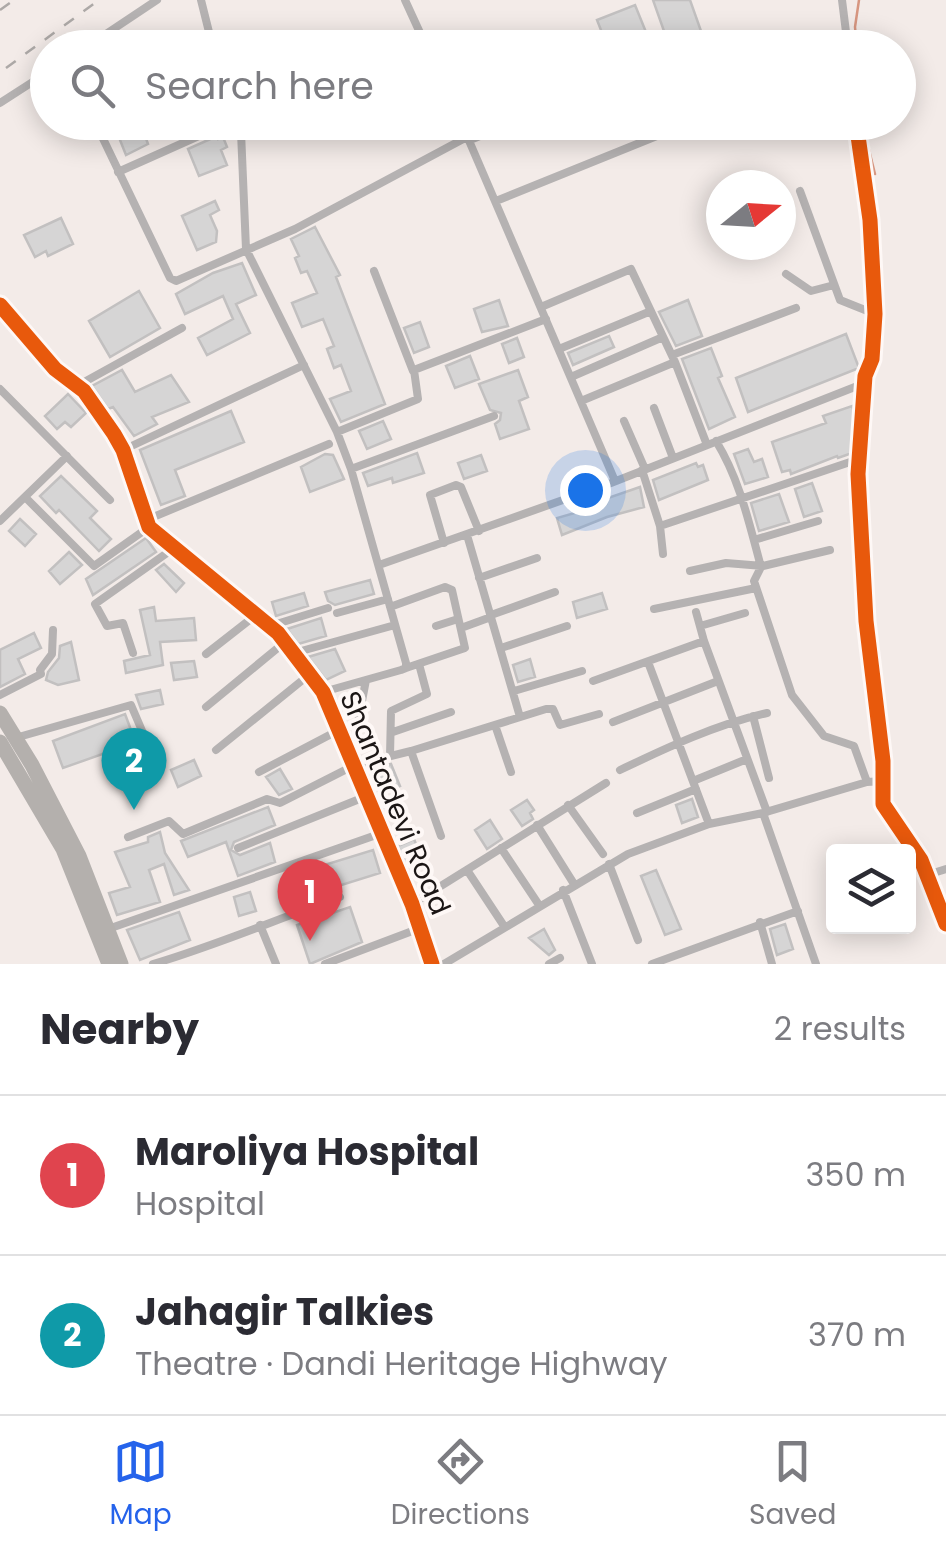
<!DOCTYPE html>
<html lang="en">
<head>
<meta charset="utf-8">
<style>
  body { margin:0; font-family:Poppins,sans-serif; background:#f7f7f7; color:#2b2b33 }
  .controls { position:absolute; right:30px; bottom:30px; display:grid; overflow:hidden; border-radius:10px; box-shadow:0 5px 25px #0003 }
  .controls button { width:90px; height:90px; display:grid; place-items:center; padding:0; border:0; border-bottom:2px solid #e1e1e2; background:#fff; color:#2b2b33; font:50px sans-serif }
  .compass { position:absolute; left:706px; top:170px; width:90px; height:90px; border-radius:50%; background:#fff; box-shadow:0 5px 25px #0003; rotate:72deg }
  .you { position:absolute; left:585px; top:490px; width:35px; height:35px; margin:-25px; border:8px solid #fff; border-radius:50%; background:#1a73e8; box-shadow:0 0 0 15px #1a73e833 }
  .badge { display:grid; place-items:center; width:65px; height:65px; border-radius:50%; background:#2563eb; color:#fff; font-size:32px; font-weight:700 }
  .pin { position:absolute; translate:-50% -82px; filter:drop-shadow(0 2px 5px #0008) }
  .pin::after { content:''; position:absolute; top:52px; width:35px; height:30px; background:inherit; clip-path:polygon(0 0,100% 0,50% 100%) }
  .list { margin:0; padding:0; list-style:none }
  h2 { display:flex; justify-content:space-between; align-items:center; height:130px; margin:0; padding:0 40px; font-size:42px }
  h2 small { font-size:32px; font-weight:400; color:#7c7c81 }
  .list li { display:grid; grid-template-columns:65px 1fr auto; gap:30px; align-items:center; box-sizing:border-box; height:160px; padding:0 40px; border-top:2px solid #e1e1e2 }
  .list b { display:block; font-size:38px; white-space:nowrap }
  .list p { margin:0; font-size:32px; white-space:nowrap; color:#7c7c81 }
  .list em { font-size:32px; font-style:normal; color:#7c7c81 }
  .icon { flex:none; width:55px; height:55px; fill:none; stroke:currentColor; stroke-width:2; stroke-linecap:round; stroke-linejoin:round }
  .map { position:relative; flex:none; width:946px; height:964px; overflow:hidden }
  .search { position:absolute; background:#fff; box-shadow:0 5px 25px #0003; left:30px; right:30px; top:30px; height:110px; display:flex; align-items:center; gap:25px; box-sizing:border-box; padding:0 35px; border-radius:55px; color:#7c7c81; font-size:38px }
  .sheet { height:450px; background:#fff }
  nav { display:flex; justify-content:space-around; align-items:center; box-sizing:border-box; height:140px; border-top:2px solid #e1e1e2; background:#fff; font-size:28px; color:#7c7c81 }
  nav a { display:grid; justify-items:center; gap:5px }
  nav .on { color:#2563eb }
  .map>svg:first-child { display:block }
</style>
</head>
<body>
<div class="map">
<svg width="946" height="964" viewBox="0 0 946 964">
  <rect width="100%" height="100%" fill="#f3ebe8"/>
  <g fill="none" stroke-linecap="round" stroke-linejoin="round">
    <path stroke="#d79680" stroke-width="2.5" d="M857 48 855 27 859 0
      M862 122 875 174"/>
  </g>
  <path fill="#d6d5d5" stroke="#c2c0c0" stroke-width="2.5" d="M653 0H690L707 48H670Z
    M635 5 650 42 647 44 648 48H608L597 20Z
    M135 122H140L148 144 126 155 116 130Z
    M217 136 218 139 223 137 227 147 221 150 227 165 199 176 188 149Z
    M215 201 219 210 210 215 217 231 216 242 197 250 182 216Z
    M61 218 73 244 48 256 46 251 35 257 24 235Z
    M315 227 340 275 336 277 385 404 341 422 330 399 351 391 341 365 334 368 327 349 334 346 323 319 302 327 292 303 317 293 307 271 301 273 295 258 299 256 291 239Z
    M242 263 256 295 236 304 250 333 207 355 198 338 233 319 223 296 185 314 176 294 213 273Z
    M139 291 160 328 110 357 89 321Z
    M499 300 508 326 482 332 474 309Z
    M688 300 702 336 676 346 659 312Z
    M420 322 429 347 414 353 404 328Z
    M846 334 859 368 748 412 736 378Z
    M609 336 614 347 573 365 568 353Z
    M517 338 524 357 509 363 502 344Z
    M711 348 722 376 718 378 735 417 709 429 682 359Z
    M470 356 479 379 455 388 446 366Z
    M122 370 135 392 171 375 189 402 152 417 157 424 134 436 113 407 108 409 92 386Z
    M518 370 528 397 519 401 529 429 500 439 495 424 500 420 501 413 490 410 479 384Z
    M68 394 86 413 71 427 65 422 57 429 45 416Z
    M852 406 855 415 852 453 838 458 837 456 791 474 790 470 782 472 772 442 826 423 823 416Z
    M231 411 244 442 175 470 185 496 161 505 140 450Z
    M383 421 391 439 367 449 359 431Z
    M748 449 754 462 762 459 768 477 745 484 734 454Z
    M417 453 424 473 393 483 392 478 368 486 363 473Z
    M325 454 333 455 344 479 310 492 301 467Z
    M481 455 487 471 464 479 458 463Z
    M696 463 698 467 703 465 708 480 659 500 653 480Z
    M61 476 97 511 90 518 111 539 99 551 59 510 56 513 40 496Z
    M812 483 822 511 804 517 795 489Z
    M640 487 644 507 607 517 562 535 557 518 606 504 605 499Z
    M779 494 789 522 759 531 751 503Z
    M20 519 36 534 25 546 9 531Z
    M146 538 156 552 93 595 86 579Z
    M69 552 82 565 60 584 49 571Z
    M164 564 184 583 176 592 156 570Z
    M370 580 374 594 335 605 328 601 325 592Z
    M304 593 308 606 276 616 272 602Z
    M602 593 607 609 577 618 573 602Z
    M154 607 156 621 194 618 196 640 160 642 163 665 126 673 124 661 150 655 140 610Z
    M321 618 326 636 298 644 287 629Z
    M34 633 41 648 18 659 25 674 0 687V650Z
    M71 642 79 680 58 685 46 680 48 672 59 658 60 646Z
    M335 649 345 671 326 680 308 657Z
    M530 659 535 677 518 682 513 665Z
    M194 661 197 677 174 680 171 663Z
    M160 690 163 704 141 709 136 695Z
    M125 714 137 746 124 751 122 747 63 768 53 741Z
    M194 760 201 776 178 787 171 770Z
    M391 764 400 786 380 794 370 769Z
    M280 769 292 789 279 795 266 777Z
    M692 799 698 817 682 823 676 805Z
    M527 800 534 810 530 813 533 819 522 826 511 810Z
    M268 807 275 825 234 842 231 850 240 855 270 843 275 862 238 876 226 842 188 857 181 841Z
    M490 820 502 839 487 849 475 830Z
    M160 832 165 853 189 890 174 895 164 864 149 870 160 902 117 915 109 893 130 887 115 852 148 842V837Z
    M414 839 421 857 405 864 398 846Z
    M373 850 380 873 316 893 308 870Z
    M656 870 681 929 665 935 641 876Z
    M250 892 256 911 239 916 234 897Z
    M350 907 362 942 310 964 297 925Z
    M179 912 190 940 140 960 127 930Z
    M785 924 793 949 777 955 770 929Z
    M544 929 555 950 549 955 529 938Z"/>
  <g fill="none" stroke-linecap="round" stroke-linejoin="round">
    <path stroke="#b5b2b2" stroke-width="8" d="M201 0 213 48
      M405 0 427 48
      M842 0 848 48
      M85 48 157 0
      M0 103 48 72
      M95 122 170 278 176 281 295 229 467 137
      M231 122 241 132 246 249 337 432 351 469 406 663V668L401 670 323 692
      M461 122 615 481
      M856 122 870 220 875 314 872 359 865 376 858 474 866 621 883 761V804L921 860 946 924
      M470 140 515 122
      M118 172 230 122
      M800 191 840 300 875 314
      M496 201 689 123
      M374 271 413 371
      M786 274 811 291 834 285
      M541 307 631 269 675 362 707 445
      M559 349 651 311
      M672 355 796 308
      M571 377 663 337
      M77 386 182 328
      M0 389 110 500
      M581 401 675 362
      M654 408 673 458
      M624 421 645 469
      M337 432 418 399 414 370 546 319
      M716 441C740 480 749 523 761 567L754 581 792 695 824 736 854 746 867 782 883 781
      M123 450 304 365
      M351 469 494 416
      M642 470 660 526 663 554
      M25 497 94 566 149 527
      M146 520 329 444
      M0 521 67 456
      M660 526 859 459
      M467 535 520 717
      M754 540 818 521
      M444 543 430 495 456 485 461 487 479 531
      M379 565 611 483 865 383
      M690 571 726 563 763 566 830 550
      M479 578 537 558
      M390 607 445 587 452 590 465 648 406 668
      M654 609 756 588
      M696 612 704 641 767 812
      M337 613 388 599
      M491 615 555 592
      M270 626 328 608
      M436 626 458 619
      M700 626 745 613
      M461 628 491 617
      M501 648 567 626
      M133 653 123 623 107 626 95 604 174 548
      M294 653 395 625
      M206 654 256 615
      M648 662 709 824
      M593 681 704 641
      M514 691 582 671
      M0 695 41 674 40 670 52 654 53 630
      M206 707 285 642
      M753 716 769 778
      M613 722 718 681
      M495 725 511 772
      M393 732 451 712
      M15 738 131 705 146 740
      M216 750 310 674
      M411 751 441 836
      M352 754 366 680
      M390 756 391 711 427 694 419 664
      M620 770C668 747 715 725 767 713
      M259 772 339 730
      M693 781 747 759
      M568 805 603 854
      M637 813 696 789
      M763 813 816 964
      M537 825 574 884
      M128 837 169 821 183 834 267 799 280 803 355 765 411 751 546 709H553L560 725 599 714
      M238 848 367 796
      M501 848 539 905
      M609 864 638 940
      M467 870 504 926
      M927 875 946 869
      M563 890 592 964
      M412 904 606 783
      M760 922 772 964
      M260 925 276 964
      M108 929 382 833
      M153 964C217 945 277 919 340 897
      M325 964 423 927
      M444 964 628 854 709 824 763 813 867 782
      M549 964 560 958
      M652 964 798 911"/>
    <path stroke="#b6b1b0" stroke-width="11" d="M0 305 55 369 84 391 114 434 123 450 149 527 278 633 323 692 412 904 432 964"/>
    <path stroke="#b4b0ad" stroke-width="15" d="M0 713 32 765 79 856 121 964
      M0 742 63 849 109 964"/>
    <path stroke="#ada9a7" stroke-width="2.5" stroke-dasharray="12 12" stroke-linecap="butt" d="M0 10 14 0
      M6 68 99 0"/>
    <defs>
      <path id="cycleway" d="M856 122 870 220 875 314 872 359 865 376 858 474 866 621 883 761V804L921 860 946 924
        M0 305 55 369 84 391 114 434 123 450 149 527 278 633 323 692 412 904 432 964"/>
    </defs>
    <use href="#cycleway" stroke="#fef8f6" stroke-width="21"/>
    <use href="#cycleway" stroke="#e8590c" stroke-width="15"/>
  </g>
  <g text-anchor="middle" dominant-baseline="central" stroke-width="8" stroke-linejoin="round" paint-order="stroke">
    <g font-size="28" fill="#1b1615" stroke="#fef8f6">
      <text transform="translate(395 803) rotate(67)">Shantadevi Road</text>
    </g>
  </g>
</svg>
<div class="controls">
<button><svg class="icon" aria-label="layers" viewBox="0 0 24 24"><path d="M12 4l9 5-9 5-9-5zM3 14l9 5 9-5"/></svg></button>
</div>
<svg class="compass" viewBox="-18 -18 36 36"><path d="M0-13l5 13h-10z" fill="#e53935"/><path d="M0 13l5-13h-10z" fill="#7c7c81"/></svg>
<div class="you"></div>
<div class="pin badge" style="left:310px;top:941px;background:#e0444e">1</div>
<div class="pin badge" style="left:134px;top:810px;background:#0f9aa8">2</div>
<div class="search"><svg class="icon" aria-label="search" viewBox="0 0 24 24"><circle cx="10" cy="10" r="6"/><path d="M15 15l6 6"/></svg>Search here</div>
</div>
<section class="sheet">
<h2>Nearby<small>2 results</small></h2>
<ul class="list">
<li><span class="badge" style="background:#e0444e">1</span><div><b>Maroliya Hospital</b><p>Hospital</p></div><em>350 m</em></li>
<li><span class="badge" style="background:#0f9aa8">2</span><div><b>Jahagir Talkies</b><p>Theatre · Dandi Heritage Highway</p></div><em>370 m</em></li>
</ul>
</section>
<nav>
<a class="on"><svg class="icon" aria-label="map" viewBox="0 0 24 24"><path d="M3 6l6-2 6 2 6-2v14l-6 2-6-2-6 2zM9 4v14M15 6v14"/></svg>Map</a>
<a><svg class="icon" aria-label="directions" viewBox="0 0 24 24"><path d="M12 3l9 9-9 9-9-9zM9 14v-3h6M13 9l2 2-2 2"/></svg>Directions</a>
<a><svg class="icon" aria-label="saved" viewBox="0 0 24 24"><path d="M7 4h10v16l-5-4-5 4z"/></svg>Saved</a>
</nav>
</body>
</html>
